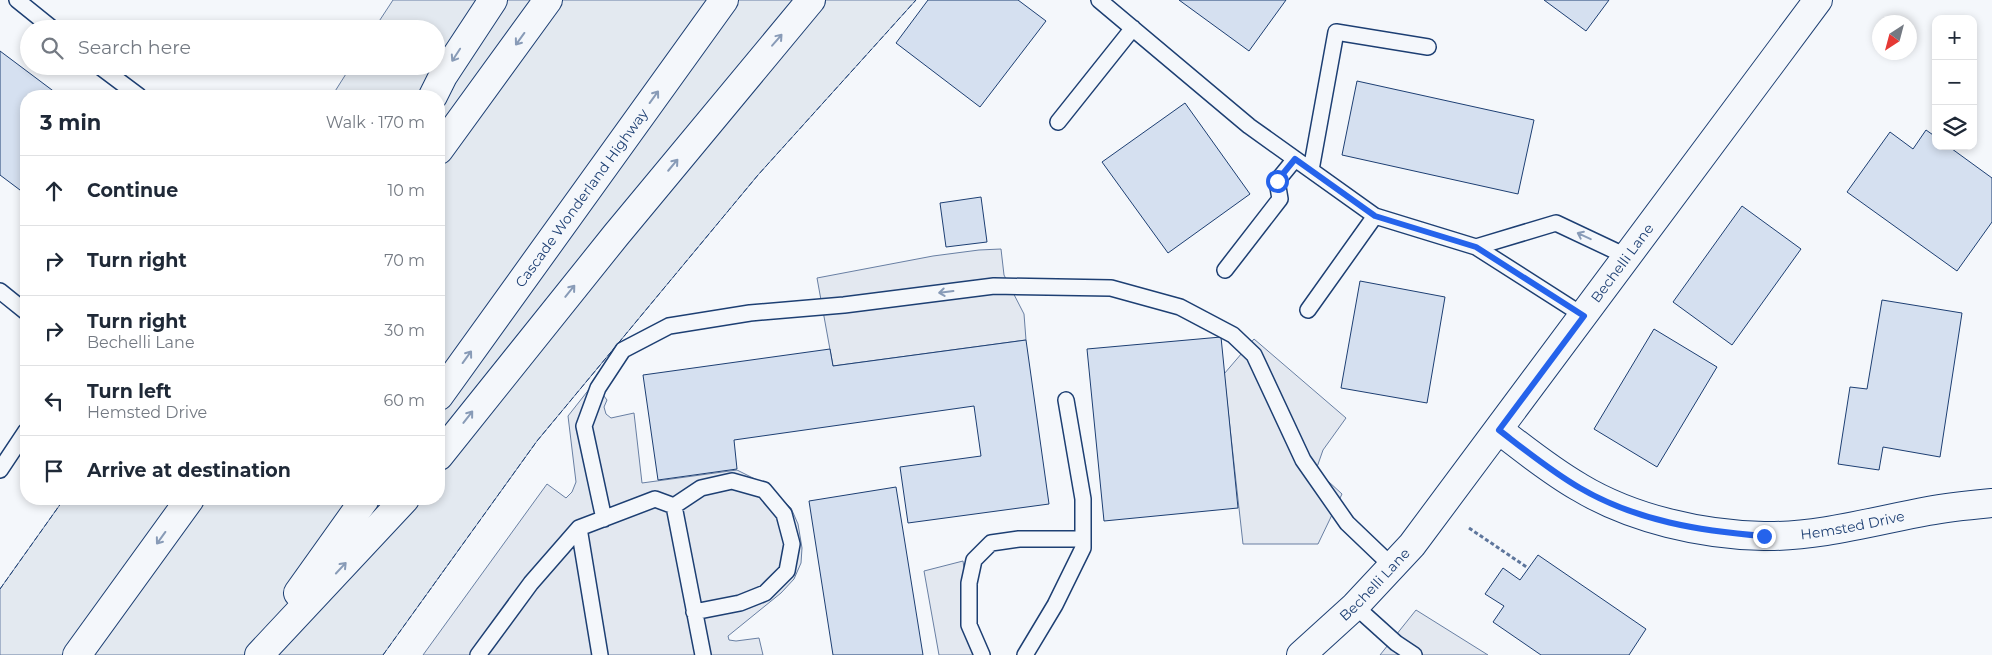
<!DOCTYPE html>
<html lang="en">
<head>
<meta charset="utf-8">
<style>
  body { margin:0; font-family:Montserrat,sans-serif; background:#f6f6f7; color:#1f2937 }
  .controls { position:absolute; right:15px; top:15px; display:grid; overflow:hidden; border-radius:10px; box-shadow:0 2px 8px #0003 }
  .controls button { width:45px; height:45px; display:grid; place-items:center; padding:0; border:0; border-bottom:1px solid #e0e1e3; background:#fff; color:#1f2937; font:25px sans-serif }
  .compass { position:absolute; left:1872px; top:15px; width:45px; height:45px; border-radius:50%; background:#fff; box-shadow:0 2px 8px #0003; rotate:216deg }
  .stop { position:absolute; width:15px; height:15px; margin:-11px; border:4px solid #2563eb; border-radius:50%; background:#fff }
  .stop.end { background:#2563eb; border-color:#fff; box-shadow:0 1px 5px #0008 }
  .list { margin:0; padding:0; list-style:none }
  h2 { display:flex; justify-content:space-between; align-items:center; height:65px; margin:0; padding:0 20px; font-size:21px }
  h2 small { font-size:16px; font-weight:400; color:#747a83 }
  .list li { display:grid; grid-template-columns:32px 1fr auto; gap:15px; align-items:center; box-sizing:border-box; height:70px; padding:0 20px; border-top:1px solid #e0e1e3 }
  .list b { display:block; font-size:19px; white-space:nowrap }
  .list p { margin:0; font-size:16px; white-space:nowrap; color:#747a83 }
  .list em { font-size:16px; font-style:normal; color:#747a83 }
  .icon { flex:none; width:28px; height:28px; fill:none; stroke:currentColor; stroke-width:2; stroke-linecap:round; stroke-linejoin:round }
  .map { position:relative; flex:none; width:1992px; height:655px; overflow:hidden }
  .search { position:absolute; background:#fff; box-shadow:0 2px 8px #0003; left:20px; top:20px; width:425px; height:55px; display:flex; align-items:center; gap:12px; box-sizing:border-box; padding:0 18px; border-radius:28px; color:#747a83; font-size:19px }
  .panel { position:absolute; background:#fff; box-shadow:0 2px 8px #0003; left:20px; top:90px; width:425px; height:415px; border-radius:20px }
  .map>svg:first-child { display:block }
</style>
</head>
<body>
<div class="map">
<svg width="1992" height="655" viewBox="0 0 1992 655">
  <rect width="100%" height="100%" fill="#f4f7fb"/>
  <path fill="#e3e9f0" stroke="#687fa3" d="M393 0H916L758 175 537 441 383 655H0V589L64 499H439V96H332L351 66H436V29H374Z"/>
  <path fill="#e3e8f0" stroke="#687fa3" d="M1001 249 1004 275 1024 314 1026 340 833 366 817 278 933 256 979 250Z
    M1254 339 1346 418 1323 450 1316 470 1342 494 1318 544H1243L1224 374Z
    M594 383 607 400 604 407 606 414 611 418 634 413 642 483 737 470 765 484 791 508 798 524 802 548 801 563 794 579 781 593 728 636 729 640 736 641 759 638 763 655H423L547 484 566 498 572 492 576 482 568 416Z
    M963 561 977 655H939L924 571Z
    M1416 610 1488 655H1380Z"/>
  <path fill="#d5e0f0" stroke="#1d3f73" d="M928 0H1018L1046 21 980 107 896 43Z
    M1179 0H1286L1249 51Z
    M1544 0H1609L1586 31Z
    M0 51 60 96H26V181L20 190 0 175Z
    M1357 81 1534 120 1518 194 1342 155Z
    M1185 103 1250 194 1168 253 1102 162Z
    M1926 130 1936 137V146H1948L1992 178V222L1957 271 1847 192 1890 132 1913 149Z
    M981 197 987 242 946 247 940 203Z
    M1742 206 1801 249 1732 345 1673 302Z
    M1360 281 1445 297 1427 403 1341 388Z
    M1882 300 1962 313 1940 457 1883 447 1879 470 1838 464 1850 387 1867 389Z
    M1654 329 1717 367 1657 467 1594 429Z
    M1221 337 1238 508 1104 521 1087 349Z
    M1026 340 1049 504 908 523 900 467 981 456 974 406 734 440 737 469 658 480 643 375 830 349 833 366Z
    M896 487 923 655H833L809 501Z
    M1538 555 1646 629 1629 655H1541L1493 622 1504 606 1485 594 1503 568 1520 580Z"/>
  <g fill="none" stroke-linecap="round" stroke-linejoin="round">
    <defs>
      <path id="lane" d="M17 0 53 29
        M1099 0 1249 126 1375 216 1476 247 1584 316
        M99 66 139 96
        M1058 122 1133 28
        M1311 170 1336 32 1428 47
        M1476 247 1556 223 1628 257
        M1225 270 1280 199 1277 181 1295 159
        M0 291 26 312
        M1308 310 1375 216
        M0 470 26 431
        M674 506 701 488 732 481 764 490 784 514 792 544 787 571 765 593 740 603 694 612
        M604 519 584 426 598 388 623 350 669 326 750 313 844 305 994 286 1111 288 1180 307 1233 335 1254 355 1303 460 1347 523 1393 567
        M579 528 600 655
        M1355 606 1396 643 1414 655
        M478 655 531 583 579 528 655 499 674 506 703 655
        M982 655 969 625V583L974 560 991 543 1019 539H1083
        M1025 655 1055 605 1083 548V499L1066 400"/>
      <g id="street">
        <path id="s1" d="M1499 430C1525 450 1551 471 1579 487 1632 519 1703 535 1764 536 1819 537 1874 521 1928 511 1949 507 1971 505 1992 503"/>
        <path id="s2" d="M1301 655 1355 606 1412 545 1818 0"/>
      </g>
      <g id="highway">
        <path d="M433 96 443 76 493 0"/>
        <path d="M439 150 548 0"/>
        <path id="s3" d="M439 396 724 0"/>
        <path d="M439 456 616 235 811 0"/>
        <path d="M298 593 365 499"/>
        <path d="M77 655 190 499"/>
        <path d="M259 655 405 499"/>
      </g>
    </defs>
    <use href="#lane" stroke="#1d3f73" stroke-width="18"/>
    <use href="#street" stroke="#1d3f73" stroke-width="30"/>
    <use href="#highway" stroke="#1d3f73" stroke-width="30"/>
    <path stroke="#5e769c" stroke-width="3" stroke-dasharray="4 2.5" stroke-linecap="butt" d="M1469 528 1528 568"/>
    <use href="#lane" stroke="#f4f7fb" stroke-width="15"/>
    <use href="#street" stroke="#f4f7fb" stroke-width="28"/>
    <use href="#highway" stroke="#f4f7fb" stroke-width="28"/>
    <path stroke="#1d3f73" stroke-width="1" stroke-dasharray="6 2.5" stroke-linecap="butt" d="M0 589 64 499
      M383 655 537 441 758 175 916 0"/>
  </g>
  <defs><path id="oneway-shaft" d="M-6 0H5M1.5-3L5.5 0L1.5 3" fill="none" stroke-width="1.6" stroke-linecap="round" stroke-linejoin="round" transform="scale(1.25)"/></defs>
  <g stroke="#889bb7">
    <use href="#oneway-shaft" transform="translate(520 39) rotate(126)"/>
    <use href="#oneway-shaft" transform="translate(777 40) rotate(-49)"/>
    <use href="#oneway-shaft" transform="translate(456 55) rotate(123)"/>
    <use href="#oneway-shaft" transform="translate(654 97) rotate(-54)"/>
    <use href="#oneway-shaft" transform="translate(673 165) rotate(-50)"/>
    <use href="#oneway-shaft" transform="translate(1584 236) rotate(-155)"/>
    <use href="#oneway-shaft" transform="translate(570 291) rotate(-51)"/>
    <use href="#oneway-shaft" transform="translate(946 292) rotate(173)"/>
    <use href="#oneway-shaft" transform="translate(467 357) rotate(-54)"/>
    <use href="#oneway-shaft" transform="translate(468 417) rotate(-52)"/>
    <use href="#oneway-shaft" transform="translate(161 538) rotate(126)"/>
    <use href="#oneway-shaft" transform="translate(341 568) rotate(-47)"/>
  </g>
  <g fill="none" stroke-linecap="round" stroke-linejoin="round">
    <path stroke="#2563eb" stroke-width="6" d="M1277 181 1295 159 1375 216 1476 247 1584 316 1499 430C1525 450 1552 472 1580 488 1637 521 1700 531 1764 536"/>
  </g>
  <g text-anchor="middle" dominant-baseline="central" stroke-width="4" stroke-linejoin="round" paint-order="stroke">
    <g font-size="14" fill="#1d3f73" stroke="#f4f7fb">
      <text stroke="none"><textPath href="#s3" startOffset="244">Cascade Wonderland Highway</textPath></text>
      <text stroke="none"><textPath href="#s2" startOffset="508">Bechelli Lane</textPath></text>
      <text stroke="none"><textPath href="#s1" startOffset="381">Hemsted Drive</textPath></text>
      <text stroke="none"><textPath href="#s2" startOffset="102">Bechelli Lane</textPath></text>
    </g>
  </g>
</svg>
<div class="controls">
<button>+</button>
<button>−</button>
<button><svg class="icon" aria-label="layers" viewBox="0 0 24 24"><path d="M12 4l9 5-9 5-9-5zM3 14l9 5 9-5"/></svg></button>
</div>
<svg class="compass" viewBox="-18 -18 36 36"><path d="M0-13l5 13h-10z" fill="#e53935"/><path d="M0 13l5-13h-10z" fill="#747a83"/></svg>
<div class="stop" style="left:1277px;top:181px"></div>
<div class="stop end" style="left:1764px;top:536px"></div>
<div class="search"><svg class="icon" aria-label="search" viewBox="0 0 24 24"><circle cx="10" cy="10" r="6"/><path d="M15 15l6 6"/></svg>Search here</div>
<section class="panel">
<h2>3 min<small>Walk · 170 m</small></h2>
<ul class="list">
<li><svg class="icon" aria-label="ahead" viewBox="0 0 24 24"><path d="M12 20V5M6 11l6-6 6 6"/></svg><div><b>Continue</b></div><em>10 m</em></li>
<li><svg class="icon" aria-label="right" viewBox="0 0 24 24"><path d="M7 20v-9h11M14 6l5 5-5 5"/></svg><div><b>Turn right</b></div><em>70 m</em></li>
<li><svg class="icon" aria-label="right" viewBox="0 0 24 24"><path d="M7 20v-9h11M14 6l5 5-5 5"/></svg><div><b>Turn right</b><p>Bechelli Lane</p></div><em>30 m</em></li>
<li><svg class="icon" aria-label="left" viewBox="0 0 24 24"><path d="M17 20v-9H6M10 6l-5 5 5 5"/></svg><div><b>Turn left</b><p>Hemsted Drive</p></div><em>60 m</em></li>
<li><svg class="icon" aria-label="arrive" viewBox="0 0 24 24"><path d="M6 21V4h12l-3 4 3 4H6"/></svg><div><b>Arrive at destination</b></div></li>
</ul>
</section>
</div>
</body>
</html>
